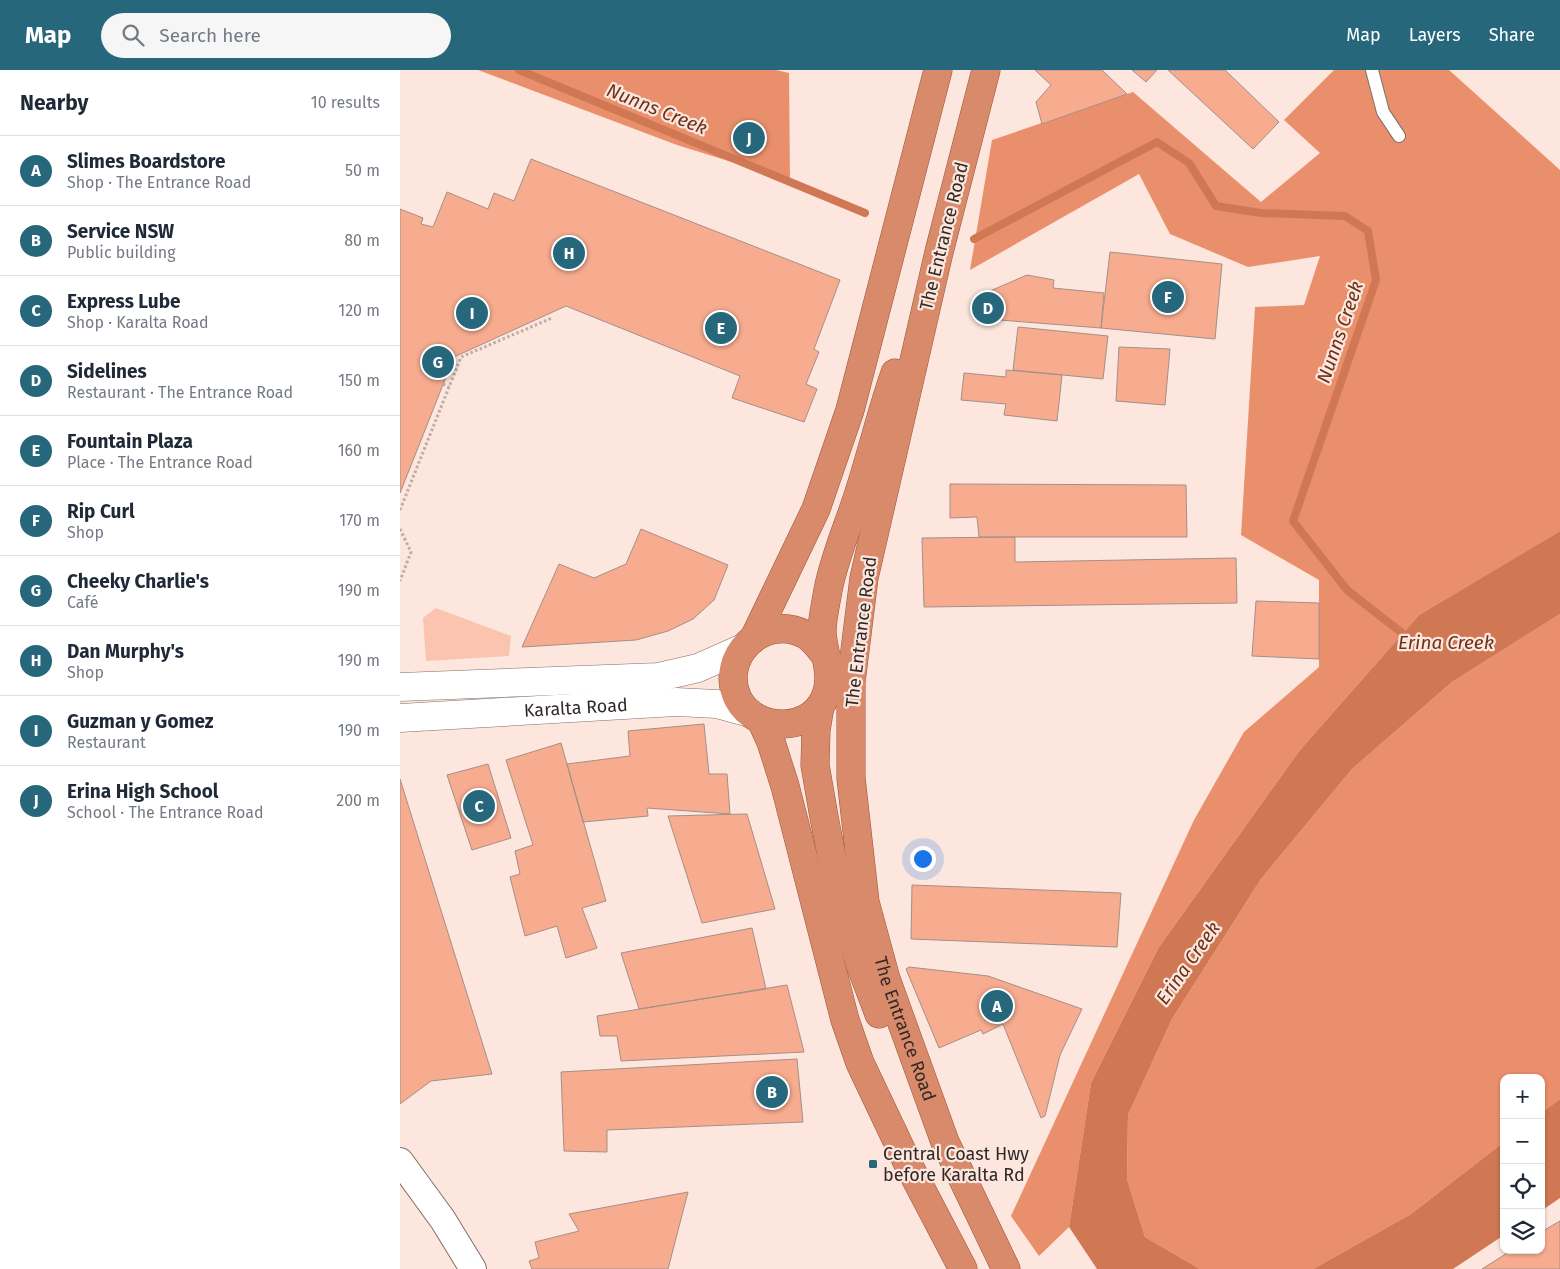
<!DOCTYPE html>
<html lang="en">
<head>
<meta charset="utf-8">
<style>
  body { margin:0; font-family:"Fira Sans",sans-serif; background:#f6f6f7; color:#1f2937 }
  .controls { position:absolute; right:15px; bottom:15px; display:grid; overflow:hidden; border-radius:10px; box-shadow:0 1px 4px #0004 }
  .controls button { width:45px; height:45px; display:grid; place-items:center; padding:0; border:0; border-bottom:1px solid #e0e1e3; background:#fff; color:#1f2937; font:25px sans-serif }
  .you { position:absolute; left:522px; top:788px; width:18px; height:18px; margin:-12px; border:4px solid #fff; border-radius:50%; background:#1a73e8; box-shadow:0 0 0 8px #1a73e833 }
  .badge { display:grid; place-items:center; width:32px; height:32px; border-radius:50%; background:#27677c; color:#fff; font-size:16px; font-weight:700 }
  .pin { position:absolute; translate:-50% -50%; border:2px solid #fff; box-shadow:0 1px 5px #0006 }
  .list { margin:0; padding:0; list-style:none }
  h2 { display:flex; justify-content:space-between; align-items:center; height:65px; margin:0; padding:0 20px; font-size:21px }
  h2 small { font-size:16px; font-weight:400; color:#747a83 }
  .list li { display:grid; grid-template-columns:32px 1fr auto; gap:15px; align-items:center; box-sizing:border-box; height:70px; padding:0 20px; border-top:1px solid #e0e1e3 }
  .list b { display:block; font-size:19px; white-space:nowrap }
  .list p { margin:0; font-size:16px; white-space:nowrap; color:#747a83 }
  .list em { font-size:16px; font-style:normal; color:#747a83 }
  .icon { flex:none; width:28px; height:28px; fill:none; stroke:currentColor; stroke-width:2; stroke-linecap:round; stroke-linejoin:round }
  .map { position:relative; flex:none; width:1160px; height:1199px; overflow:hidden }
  header { display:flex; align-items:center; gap:30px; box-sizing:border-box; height:70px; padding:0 25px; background:#27677c; color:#fff }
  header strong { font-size:24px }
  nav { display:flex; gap:28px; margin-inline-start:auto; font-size:18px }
  .search { width:350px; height:45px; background:#f6f6f7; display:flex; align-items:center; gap:12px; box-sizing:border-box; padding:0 18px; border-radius:28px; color:#747a83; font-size:19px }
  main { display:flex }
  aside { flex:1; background:#fff }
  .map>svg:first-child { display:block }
</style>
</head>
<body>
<header>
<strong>Map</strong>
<div class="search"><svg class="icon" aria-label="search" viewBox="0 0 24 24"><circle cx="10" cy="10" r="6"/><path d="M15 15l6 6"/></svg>Search here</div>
<nav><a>Map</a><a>Layers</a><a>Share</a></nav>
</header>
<main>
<aside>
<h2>Nearby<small>10 results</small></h2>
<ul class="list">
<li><span class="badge">A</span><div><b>Slimes Boardstore</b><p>Shop · The Entrance Road</p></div><em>50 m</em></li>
<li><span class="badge">B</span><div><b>Service NSW</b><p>Public building</p></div><em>80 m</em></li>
<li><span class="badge">C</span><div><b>Express Lube</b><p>Shop · Karalta Road</p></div><em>120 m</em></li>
<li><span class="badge">D</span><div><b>Sidelines</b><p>Restaurant · The Entrance Road</p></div><em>150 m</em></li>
<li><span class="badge">E</span><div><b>Fountain Plaza</b><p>Place · The Entrance Road</p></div><em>160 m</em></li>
<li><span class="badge">F</span><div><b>Rip Curl</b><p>Shop</p></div><em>170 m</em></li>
<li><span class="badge">G</span><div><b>Cheeky Charlie's</b><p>Café</p></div><em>190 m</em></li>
<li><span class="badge">H</span><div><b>Dan Murphy's</b><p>Shop</p></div><em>190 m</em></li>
<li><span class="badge">I</span><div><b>Guzman y Gomez</b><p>Restaurant</p></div><em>190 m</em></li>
<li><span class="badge">J</span><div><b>Erina High School</b><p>School · The Entrance Road</p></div><em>200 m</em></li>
</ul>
</aside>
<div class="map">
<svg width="1160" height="1199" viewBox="0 0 1160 1199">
  <rect width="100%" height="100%" fill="#fce6dd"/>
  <path fill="#fbc4ae" d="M36 538 111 566 109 586 26 591 23 548Z"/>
  <path fill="#ea8f6b" d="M78 0H376L389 3 390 110 277 75Z
    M934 0H1049L1160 100V461L1019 545 900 680 759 877 691 1013 669 1157 639 1186 611 1146 794 750 844 662 919 597V510L841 465 855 237 904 235 920 186 848 197 770 164 739 104 570 200 592 70 733 22 861 132 920 83 884 50Z
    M1160 544V1029L1141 1043V1008H1104V1072L1011 1144 913 1199H800L745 1167 727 1109 728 1045 772 949 861 809 952 699 1052 612Z"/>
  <path fill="#d07754" d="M1160 461V544L1052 612 952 699 861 809 772 949 728 1045 727 1109 745 1167 800 1199H697L669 1157 691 1013 759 877 900 680 1019 545Z
    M1160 1029V1128L1141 1141V1043Z
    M1104 1072V1165L1053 1199H913L1011 1144Z"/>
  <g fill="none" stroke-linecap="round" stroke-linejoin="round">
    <path stroke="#d07754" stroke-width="8" d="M119 0 465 143
      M574 169 757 72 789 93 816 136 861 143 945 146 968 161 976 210 893 451 947 520 1011 570"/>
  </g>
  <path fill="#f7ac8f" stroke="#a48f87" d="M635 0H702L727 24 642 54 636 32 651 15Z
    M732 0H757L746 12Z
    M768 0H825L879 52 853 79Z
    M131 89 440 210 414 279 419 282 406 314 417 319 404 352 332 328 340 306 166 236 54 287 0 423V139L23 148 21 154 33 157 47 122 88 139 94 123 114 131Z
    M710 182 822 194 815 269 701 258Z
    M627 205 654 210 653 218 704 223 701 258 574 248 575 231 590 224V221Z
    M618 257 708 266 703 309 613 300Z
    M719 277 770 279 765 335 716 331Z
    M606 300 662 305 657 351 604 345 606 334 561 330 564 303 606 307Z
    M550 414 786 415 787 467H579L577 447 550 448Z
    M241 459 328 495 314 530 293 549 268 561 236 570 122 577 159 494 194 508 226 494Z
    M615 467V492L836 488 837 533 524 537 522 468Z
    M856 531 919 533V589L852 586Z
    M304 654 309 704H327L330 744 247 738 248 746 183 752 167 694 230 686 228 661Z
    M161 673 206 831 182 838 197 878 166 888 157 856 125 866 110 807 120 804 115 781 133 775 106 690Z
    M88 694 111 768 72 780 47 705Z
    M0 709 92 1004 31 1011 0 1034Z
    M347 744 375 839 302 853 268 746Z
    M512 815 721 823 717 877 511 869Z
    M352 858 366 919 239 939 221 883Z
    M509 897 588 906 682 939 660 985 645 1046 641 1048 603 954 583 964 581 960 539 978 506 899Z
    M387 915 404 982 221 991 217 966H200L197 946Z
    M397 989 403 1052 207 1060V1082L164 1081 161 1002Z
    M288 1122 268 1199H132L129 1191 139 1188 135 1172 179 1161 169 1144Z
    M1160 1151V1199H1082L1112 1180H1141V1162Z"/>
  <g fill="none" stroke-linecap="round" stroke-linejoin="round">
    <defs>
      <path id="service" d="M972 0 983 42 999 66"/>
      <path id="minor" d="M0 1091 43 1150 73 1199"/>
      <g id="tertiary">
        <path d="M0 617 259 607 298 598 343 578"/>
        <path id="s1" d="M0 648 276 632 317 634 350 643"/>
      </g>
      <g id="trunk">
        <path id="s2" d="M586 0 539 182 464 508 451 612V708L465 832 486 909 545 1072 606 1199"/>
        <path d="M355 566 416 439 450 340 538 0"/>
        <path d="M427 588C420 579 414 569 404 564 363 543 318 588 338 629 356 663 413 663 426 625 434 604 423 583 422 562 422 549 426 533 428 520 435 484 451 450 461 416 473 378 482 340 495 303"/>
        <path d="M420 636 416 660 415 695 424 747 440 828 460 894 479 944"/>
        <path d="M361 650 371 672 385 716 445 950 460 993 508 1094 563 1199"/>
      </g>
    </defs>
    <use href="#service" stroke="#836f68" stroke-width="14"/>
    <use href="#minor" stroke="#836f68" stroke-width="28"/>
    <use href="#tertiary" stroke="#836f68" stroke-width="29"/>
    <use href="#trunk" stroke="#97553a" stroke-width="29"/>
    <path stroke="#bdaca5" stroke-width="3" stroke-dasharray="2.5 2.5" stroke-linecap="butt" d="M43 314 49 317
      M0 440 61 287 152 248
      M0 459 11 482 0 511"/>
    <use href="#service" stroke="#fff" stroke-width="12"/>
    <use href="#minor" stroke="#fff" stroke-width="26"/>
    <use href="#tertiary" stroke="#fff" stroke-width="28"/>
    <use href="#trunk" stroke="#d88a6a" stroke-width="28"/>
  </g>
  <rect fill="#27677c" stroke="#fce6dd" stroke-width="2" x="468" y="1089" width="10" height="10" rx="2.5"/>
  <g text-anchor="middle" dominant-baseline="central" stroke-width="4.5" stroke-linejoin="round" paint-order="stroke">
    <g font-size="18" fill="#312926" stroke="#fce6dd">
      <text transform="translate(544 166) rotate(-76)">The Entrance Road</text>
      <text transform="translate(461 562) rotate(-83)">The Entrance Road</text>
      <text stroke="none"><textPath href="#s1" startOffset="176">Karalta Road</textPath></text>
      <text stroke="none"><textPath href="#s2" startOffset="981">The Entrance Road</textPath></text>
    </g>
    <g font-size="18" fill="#312926" stroke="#fce6dd" text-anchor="start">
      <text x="483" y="1084">Central Coast Hwy<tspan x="483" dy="21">before Karalta Rd</tspan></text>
    </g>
    <g font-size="19" font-style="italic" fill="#6c3119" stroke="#fce6dd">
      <text transform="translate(257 39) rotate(22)">Nunns Creek</text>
      <text transform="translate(940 262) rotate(-71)">Nunns Creek</text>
      <text x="1046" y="572">Erina Creek</text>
      <text transform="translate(788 893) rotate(-55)">Erina Creek</text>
    </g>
  </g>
</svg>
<div class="controls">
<button>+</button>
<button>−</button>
<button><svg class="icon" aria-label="locate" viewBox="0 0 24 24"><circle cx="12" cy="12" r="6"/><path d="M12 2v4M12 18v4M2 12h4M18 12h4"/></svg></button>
<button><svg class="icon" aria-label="layers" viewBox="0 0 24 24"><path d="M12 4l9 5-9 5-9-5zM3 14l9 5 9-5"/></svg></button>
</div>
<div class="you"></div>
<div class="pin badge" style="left:597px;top:936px">A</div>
<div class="pin badge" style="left:372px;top:1022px">B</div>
<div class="pin badge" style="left:79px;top:736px">C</div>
<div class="pin badge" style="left:588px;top:238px">D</div>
<div class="pin badge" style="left:321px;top:258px">E</div>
<div class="pin badge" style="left:768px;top:227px">F</div>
<div class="pin badge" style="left:38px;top:292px">G</div>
<div class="pin badge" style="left:169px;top:183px">H</div>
<div class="pin badge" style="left:72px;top:243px">I</div>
<div class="pin badge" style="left:349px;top:68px">J</div>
</div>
</main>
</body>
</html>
